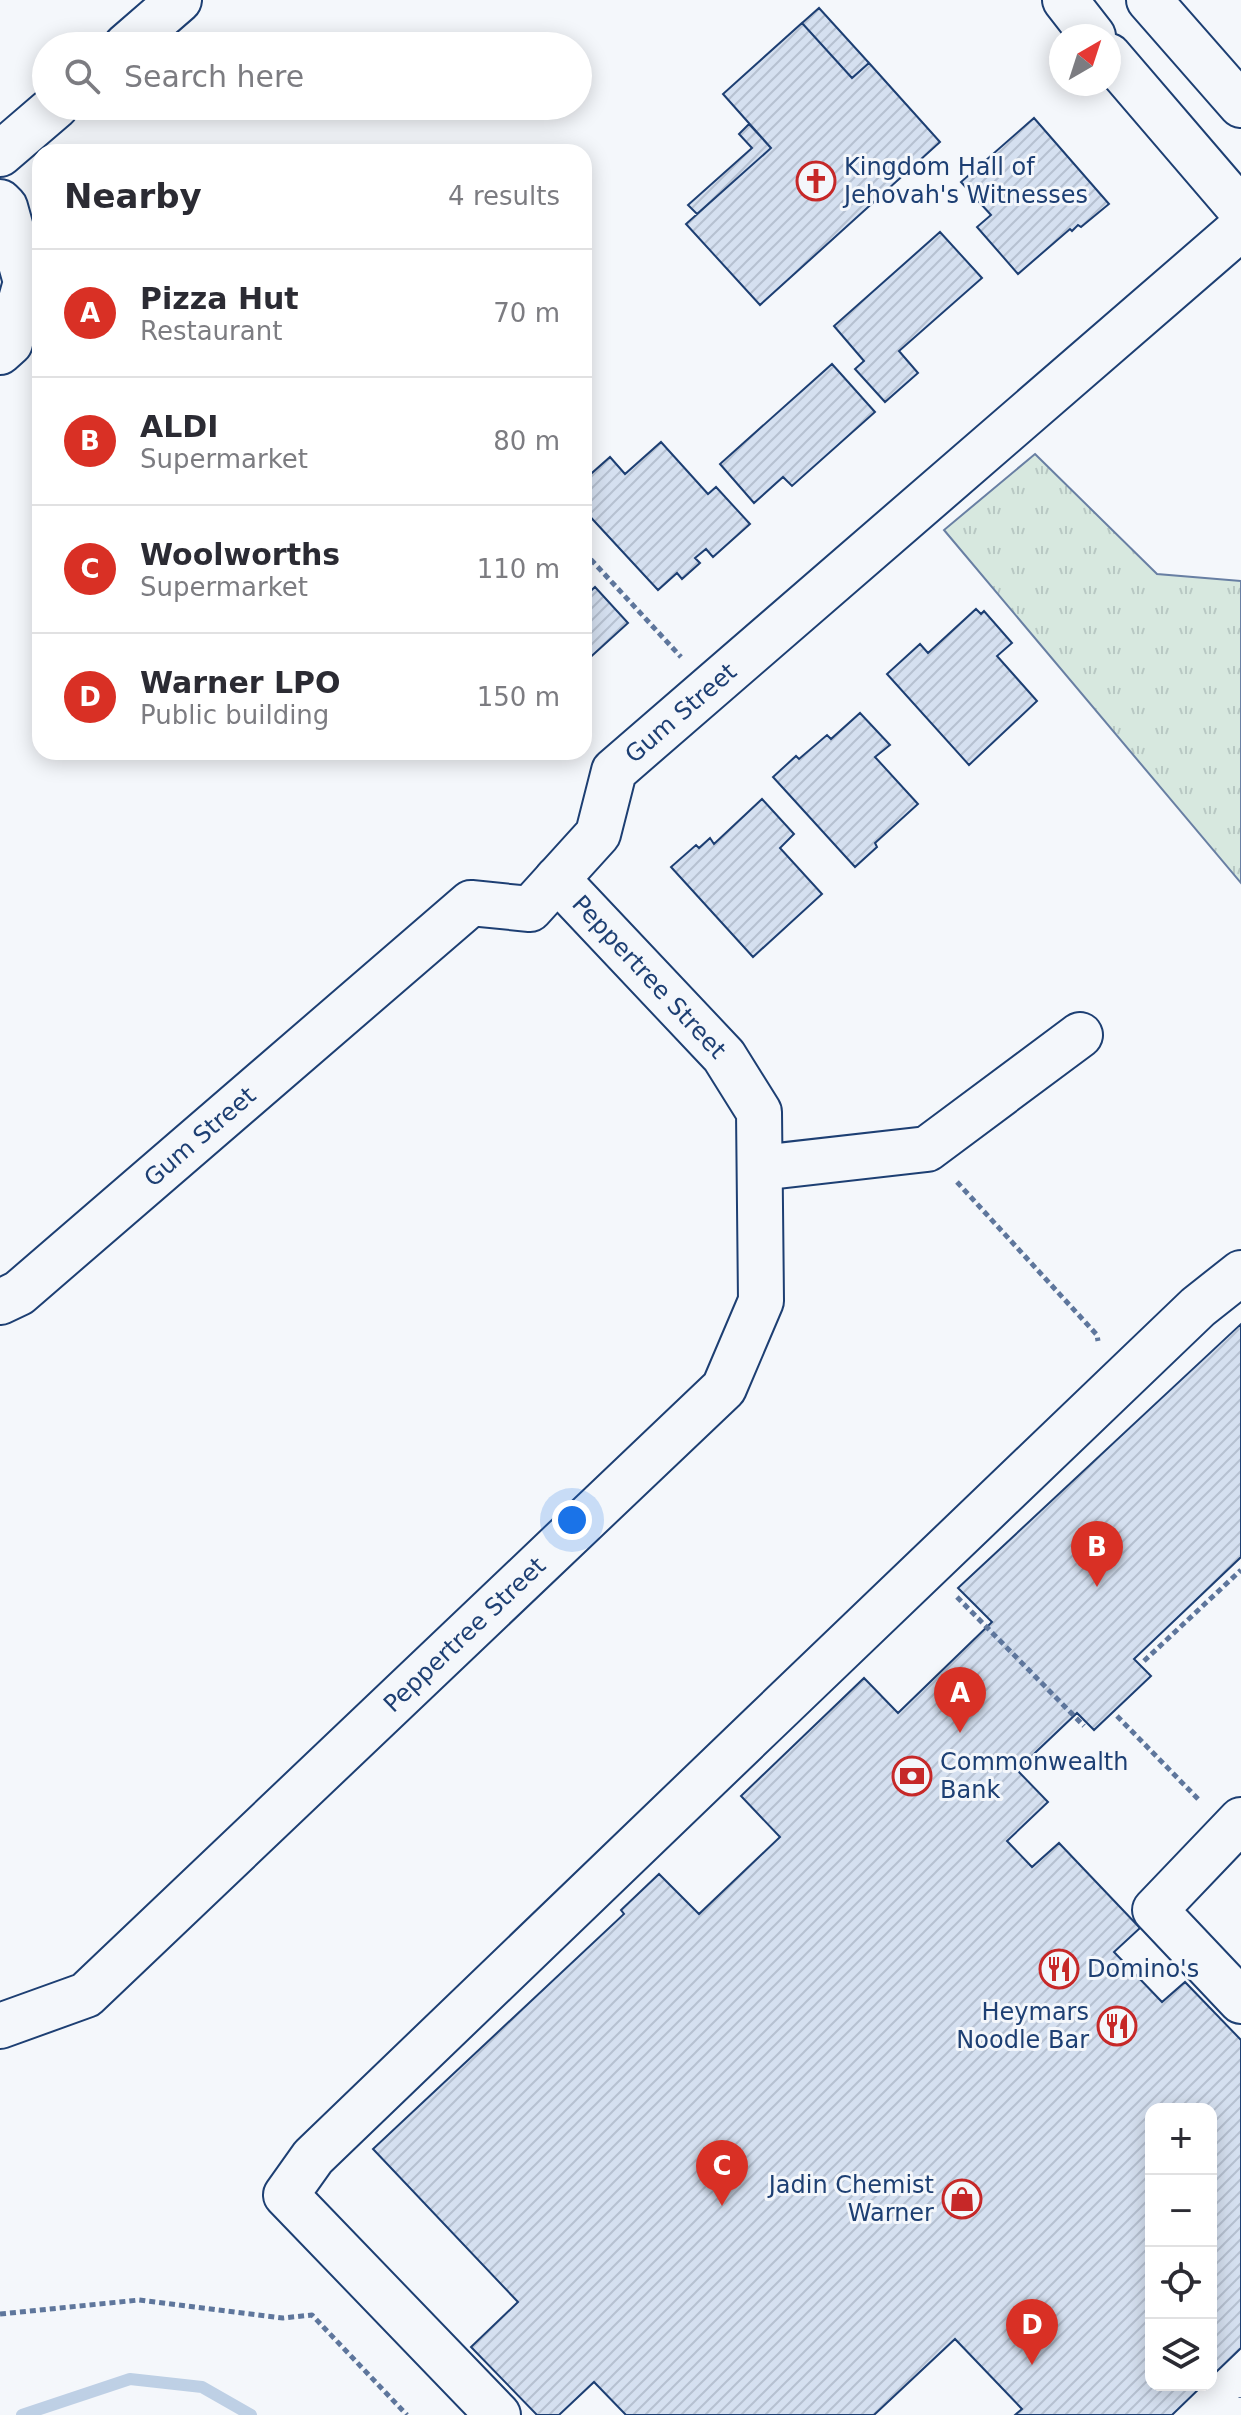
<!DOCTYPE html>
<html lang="en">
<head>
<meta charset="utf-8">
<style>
  body { margin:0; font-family:"DejaVu Sans",sans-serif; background:#f7f7f7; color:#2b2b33 }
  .controls { position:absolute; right:24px; bottom:24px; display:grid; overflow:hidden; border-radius:16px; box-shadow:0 4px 20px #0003 }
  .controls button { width:72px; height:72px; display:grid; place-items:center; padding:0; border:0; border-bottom:2px solid #e1e1e2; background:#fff; color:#2b2b33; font:40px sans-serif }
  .compass { position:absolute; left:1049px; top:24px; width:72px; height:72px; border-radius:50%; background:#fff; box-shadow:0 4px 20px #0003; rotate:39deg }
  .you { position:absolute; left:572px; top:1520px; width:28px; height:28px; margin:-20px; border:6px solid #fff; border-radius:50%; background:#1a73e8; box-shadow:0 0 0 12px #1a73e833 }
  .badge { display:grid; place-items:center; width:52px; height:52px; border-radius:50%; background:#d93025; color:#fff; font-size:26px; font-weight:700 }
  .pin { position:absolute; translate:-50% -66px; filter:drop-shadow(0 2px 4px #0008) }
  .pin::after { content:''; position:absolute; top:42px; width:28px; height:24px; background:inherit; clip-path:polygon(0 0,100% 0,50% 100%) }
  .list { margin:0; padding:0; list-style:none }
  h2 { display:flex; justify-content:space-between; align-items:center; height:104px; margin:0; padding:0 32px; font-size:34px }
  h2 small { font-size:26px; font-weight:400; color:#7c7c81 }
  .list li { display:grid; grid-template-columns:52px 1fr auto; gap:24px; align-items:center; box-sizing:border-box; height:128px; padding:0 32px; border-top:2px solid #e1e1e2 }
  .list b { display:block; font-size:30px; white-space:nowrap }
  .list p { margin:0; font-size:26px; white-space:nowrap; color:#7c7c81 }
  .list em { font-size:26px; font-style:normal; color:#7c7c81 }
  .icon { flex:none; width:44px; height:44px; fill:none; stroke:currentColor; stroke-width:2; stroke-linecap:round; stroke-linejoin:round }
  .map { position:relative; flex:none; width:1241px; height:2415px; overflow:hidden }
  .search { position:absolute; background:#fff; box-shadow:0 4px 20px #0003; left:32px; top:32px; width:560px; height:88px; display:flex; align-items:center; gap:20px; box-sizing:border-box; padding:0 28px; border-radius:44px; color:#7c7c81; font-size:30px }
  .panel { position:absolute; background:#fff; box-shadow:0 4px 20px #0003; left:32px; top:144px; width:560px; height:616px; border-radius:24px }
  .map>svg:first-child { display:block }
</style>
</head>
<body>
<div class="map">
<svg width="1241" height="2415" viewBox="0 0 1241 2415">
  <defs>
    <pattern id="park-tufts" width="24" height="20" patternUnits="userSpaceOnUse" patternTransform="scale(2)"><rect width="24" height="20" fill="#d7e8df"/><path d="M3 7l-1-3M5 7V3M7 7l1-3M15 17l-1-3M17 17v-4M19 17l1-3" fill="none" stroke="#b8c8c3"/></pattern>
    <pattern id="building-hatch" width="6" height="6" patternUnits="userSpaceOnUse" patternTransform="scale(2)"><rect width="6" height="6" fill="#d5e0f0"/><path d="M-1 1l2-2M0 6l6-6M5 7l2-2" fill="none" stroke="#b6c1d1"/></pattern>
  </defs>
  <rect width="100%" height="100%" fill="#f4f7fb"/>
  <path fill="url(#park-tufts)" stroke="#687fa3" stroke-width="2" d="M1035 454 1157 574 1241 581V883L944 530Z"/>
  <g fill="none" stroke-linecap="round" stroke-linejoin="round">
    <path stroke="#bed0e5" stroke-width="12" d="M22 2415 130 2379 202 2387 251 2415"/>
  </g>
  <path fill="url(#building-hatch)" stroke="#1d3f73" stroke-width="2" d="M819 8 869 63 852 78 802 23Z
    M802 23 852 78 869 63 940 142 760 305 686 224 771 148 723 94Z
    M1034 118 1109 204 1081 227 1078 225 1072 231 1070 229 1018 274 977 227 991 215 961 182Z
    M749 124 771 148 697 214 688 205 752 148 739 134Z
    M940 232 982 278 899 351 918 373 885 402 855 369 864 361 834 326Z
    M832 364 875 412 792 486 783 477 754 503 720 464Z
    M661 442 708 494 716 487 750 524 713 557 706 549 695 558 700 563 682 579 677 573 658 590 584 510V480L610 457 625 474Z
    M595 587 628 623 584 663V597Z
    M976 609 981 614 984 611 1012 643 997 656 1037 701 969 765 887 674 920 644 928 653Z
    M860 713 890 745 875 757 918 804 875 843 877 847 855 867 773 777 796 756 799 759 827 735 831 739Z
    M762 799 794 834 780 848 822 894 753 957 671 867 696 845 699 848 710 838 714 844Z
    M1241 1324V1557L1134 1659 1151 1676 1094 1730 1077 1713 1017 1770 1048 1802 1007 1841 1032 1867 1059 1843 1140 1928 1114 1952 1162 2002 1185 1982 1241 2040V2348L1211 2377V2109H1151V2385H1203L1172 2415H1015L1022 2409 955 2339 874 2415H626L594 2382 559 2415H537L471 2347 518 2302 373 2149 624 1914 621 1910 659 1874 699 1914 780 1837 741 1796 864 1678 898 1713 992 1622 958 1588Z"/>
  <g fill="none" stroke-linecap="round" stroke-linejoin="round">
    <defs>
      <g id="minor">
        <path d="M126 46 179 0"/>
        <path d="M0 154 56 106"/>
        <path d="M0 202 5 207 26 282 19 307 40 313"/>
        <path d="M0 352 10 343 19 307"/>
        <path d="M760 1168 927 1149 1080 1035"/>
        <path id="s1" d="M0 1302 19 1293 471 903 530 909 598 834 614 771 1241 228"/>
        <path d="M1241 1820 1155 1910 1241 2001"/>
        <path id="s2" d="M0 2026 86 1995 724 1388 761 1301 759 1112 724 1056 557 879"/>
        <path d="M498 2415 286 2195 313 2157C606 1872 904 1591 1198 1307L1241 1273"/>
      </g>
      <path id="major" d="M1065 0 1093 36
        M1149 0 1241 105
        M1109 56 1241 210"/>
    </defs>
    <use href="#minor" stroke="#1d3f73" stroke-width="48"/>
    <use href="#major" stroke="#1d3f73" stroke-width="48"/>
    <path stroke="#5e769c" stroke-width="5" stroke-dasharray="6 4" stroke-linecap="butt" d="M584 552 681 657
      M957 1182 1097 1335 1098 1341
      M957 1597 1084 1726
      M1144 1661 1241 1570
      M1117 1716 1200 1801
      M0 2314 139 2300 283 2318 312 2315 407 2415
      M1241 2397V2398"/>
    <use href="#minor" stroke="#f4f7fb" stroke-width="44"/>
    <use href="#major" stroke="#f4f7fb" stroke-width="44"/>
  </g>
  <defs>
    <symbol id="church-ring" viewBox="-11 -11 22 22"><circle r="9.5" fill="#f4f7fb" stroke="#c62828" stroke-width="1.5"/><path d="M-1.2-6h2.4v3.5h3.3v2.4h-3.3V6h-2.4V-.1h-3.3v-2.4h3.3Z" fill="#c62828"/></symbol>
    <symbol id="bank-ring" viewBox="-11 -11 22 22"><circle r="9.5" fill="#f4f7fb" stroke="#c62828" stroke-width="1.5"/><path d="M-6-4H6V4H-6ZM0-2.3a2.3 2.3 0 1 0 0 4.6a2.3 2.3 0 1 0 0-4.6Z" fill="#c62828"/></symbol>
    <symbol id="restaurant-ring" viewBox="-11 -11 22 22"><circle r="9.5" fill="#f4f7fb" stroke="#c62828" stroke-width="1.5"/><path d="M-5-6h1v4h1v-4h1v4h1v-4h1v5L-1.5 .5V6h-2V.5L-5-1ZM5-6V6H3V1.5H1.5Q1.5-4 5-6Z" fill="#c62828"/></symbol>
    <symbol id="shop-ring" viewBox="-11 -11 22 22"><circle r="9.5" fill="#f4f7fb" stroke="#c62828" stroke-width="1.5"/><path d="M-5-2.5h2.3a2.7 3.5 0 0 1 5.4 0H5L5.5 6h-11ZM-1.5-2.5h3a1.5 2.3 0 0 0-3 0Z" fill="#c62828"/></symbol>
  </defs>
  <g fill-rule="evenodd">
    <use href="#church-ring" x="794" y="159" width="44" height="44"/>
    <use href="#bank-ring" x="890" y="1754" width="44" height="44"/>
    <use href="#restaurant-ring" x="1037" y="1947" width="44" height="44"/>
    <use href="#restaurant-ring" x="1095" y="2004" width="44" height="44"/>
    <use href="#shop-ring" x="940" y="2177" width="44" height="44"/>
  </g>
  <g text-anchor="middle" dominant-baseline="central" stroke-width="6" stroke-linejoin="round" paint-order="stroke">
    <g font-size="24" fill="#1d3f73" stroke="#f4f7fb" text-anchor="start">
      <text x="844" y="167">Kingdom Hall of<tspan x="844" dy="28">Jehovah's Witnesses</tspan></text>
      <text x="940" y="1762">Commonwealth<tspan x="940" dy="28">Bank</tspan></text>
      <text x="1087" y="1969">Domino's</text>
      <text x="1089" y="2012" text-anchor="end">Heymars<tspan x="1089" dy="28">Noodle Bar</tspan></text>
      <text x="934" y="2185" text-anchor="end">Jadin Chemist<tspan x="934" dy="28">Warner</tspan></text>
    </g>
    <g font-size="24" fill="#1d3f73" stroke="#f4f7fb">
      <text stroke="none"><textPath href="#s1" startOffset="932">Gum Street</textPath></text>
      <text transform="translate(649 977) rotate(47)">Peppertree Street</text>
      <text stroke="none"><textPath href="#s1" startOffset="260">Gum Street</textPath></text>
      <text stroke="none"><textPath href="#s2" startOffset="614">Peppertree Street</textPath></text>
    </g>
  </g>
</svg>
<div class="controls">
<button>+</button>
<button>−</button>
<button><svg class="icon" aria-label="locate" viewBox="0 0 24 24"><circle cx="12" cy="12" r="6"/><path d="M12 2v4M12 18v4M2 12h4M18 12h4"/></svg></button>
<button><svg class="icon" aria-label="layers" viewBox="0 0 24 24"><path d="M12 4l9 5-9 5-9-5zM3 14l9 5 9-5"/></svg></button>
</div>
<svg class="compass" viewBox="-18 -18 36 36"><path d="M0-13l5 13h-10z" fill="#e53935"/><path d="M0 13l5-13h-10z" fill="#7c7c81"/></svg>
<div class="you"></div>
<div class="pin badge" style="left:960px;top:1733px">A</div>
<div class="pin badge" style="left:1097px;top:1587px">B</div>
<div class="pin badge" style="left:722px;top:2206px">C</div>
<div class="pin badge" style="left:1032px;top:2365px">D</div>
<div class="search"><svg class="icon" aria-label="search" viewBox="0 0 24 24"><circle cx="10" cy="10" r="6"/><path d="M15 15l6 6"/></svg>Search here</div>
<section class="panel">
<h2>Nearby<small>4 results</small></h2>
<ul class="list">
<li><span class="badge">A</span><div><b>Pizza Hut</b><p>Restaurant</p></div><em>70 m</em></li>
<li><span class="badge">B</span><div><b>ALDI</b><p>Supermarket</p></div><em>80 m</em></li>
<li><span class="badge">C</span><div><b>Woolworths</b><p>Supermarket</p></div><em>110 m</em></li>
<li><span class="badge">D</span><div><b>Warner LPO</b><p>Public building</p></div><em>150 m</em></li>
</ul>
</section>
</div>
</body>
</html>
